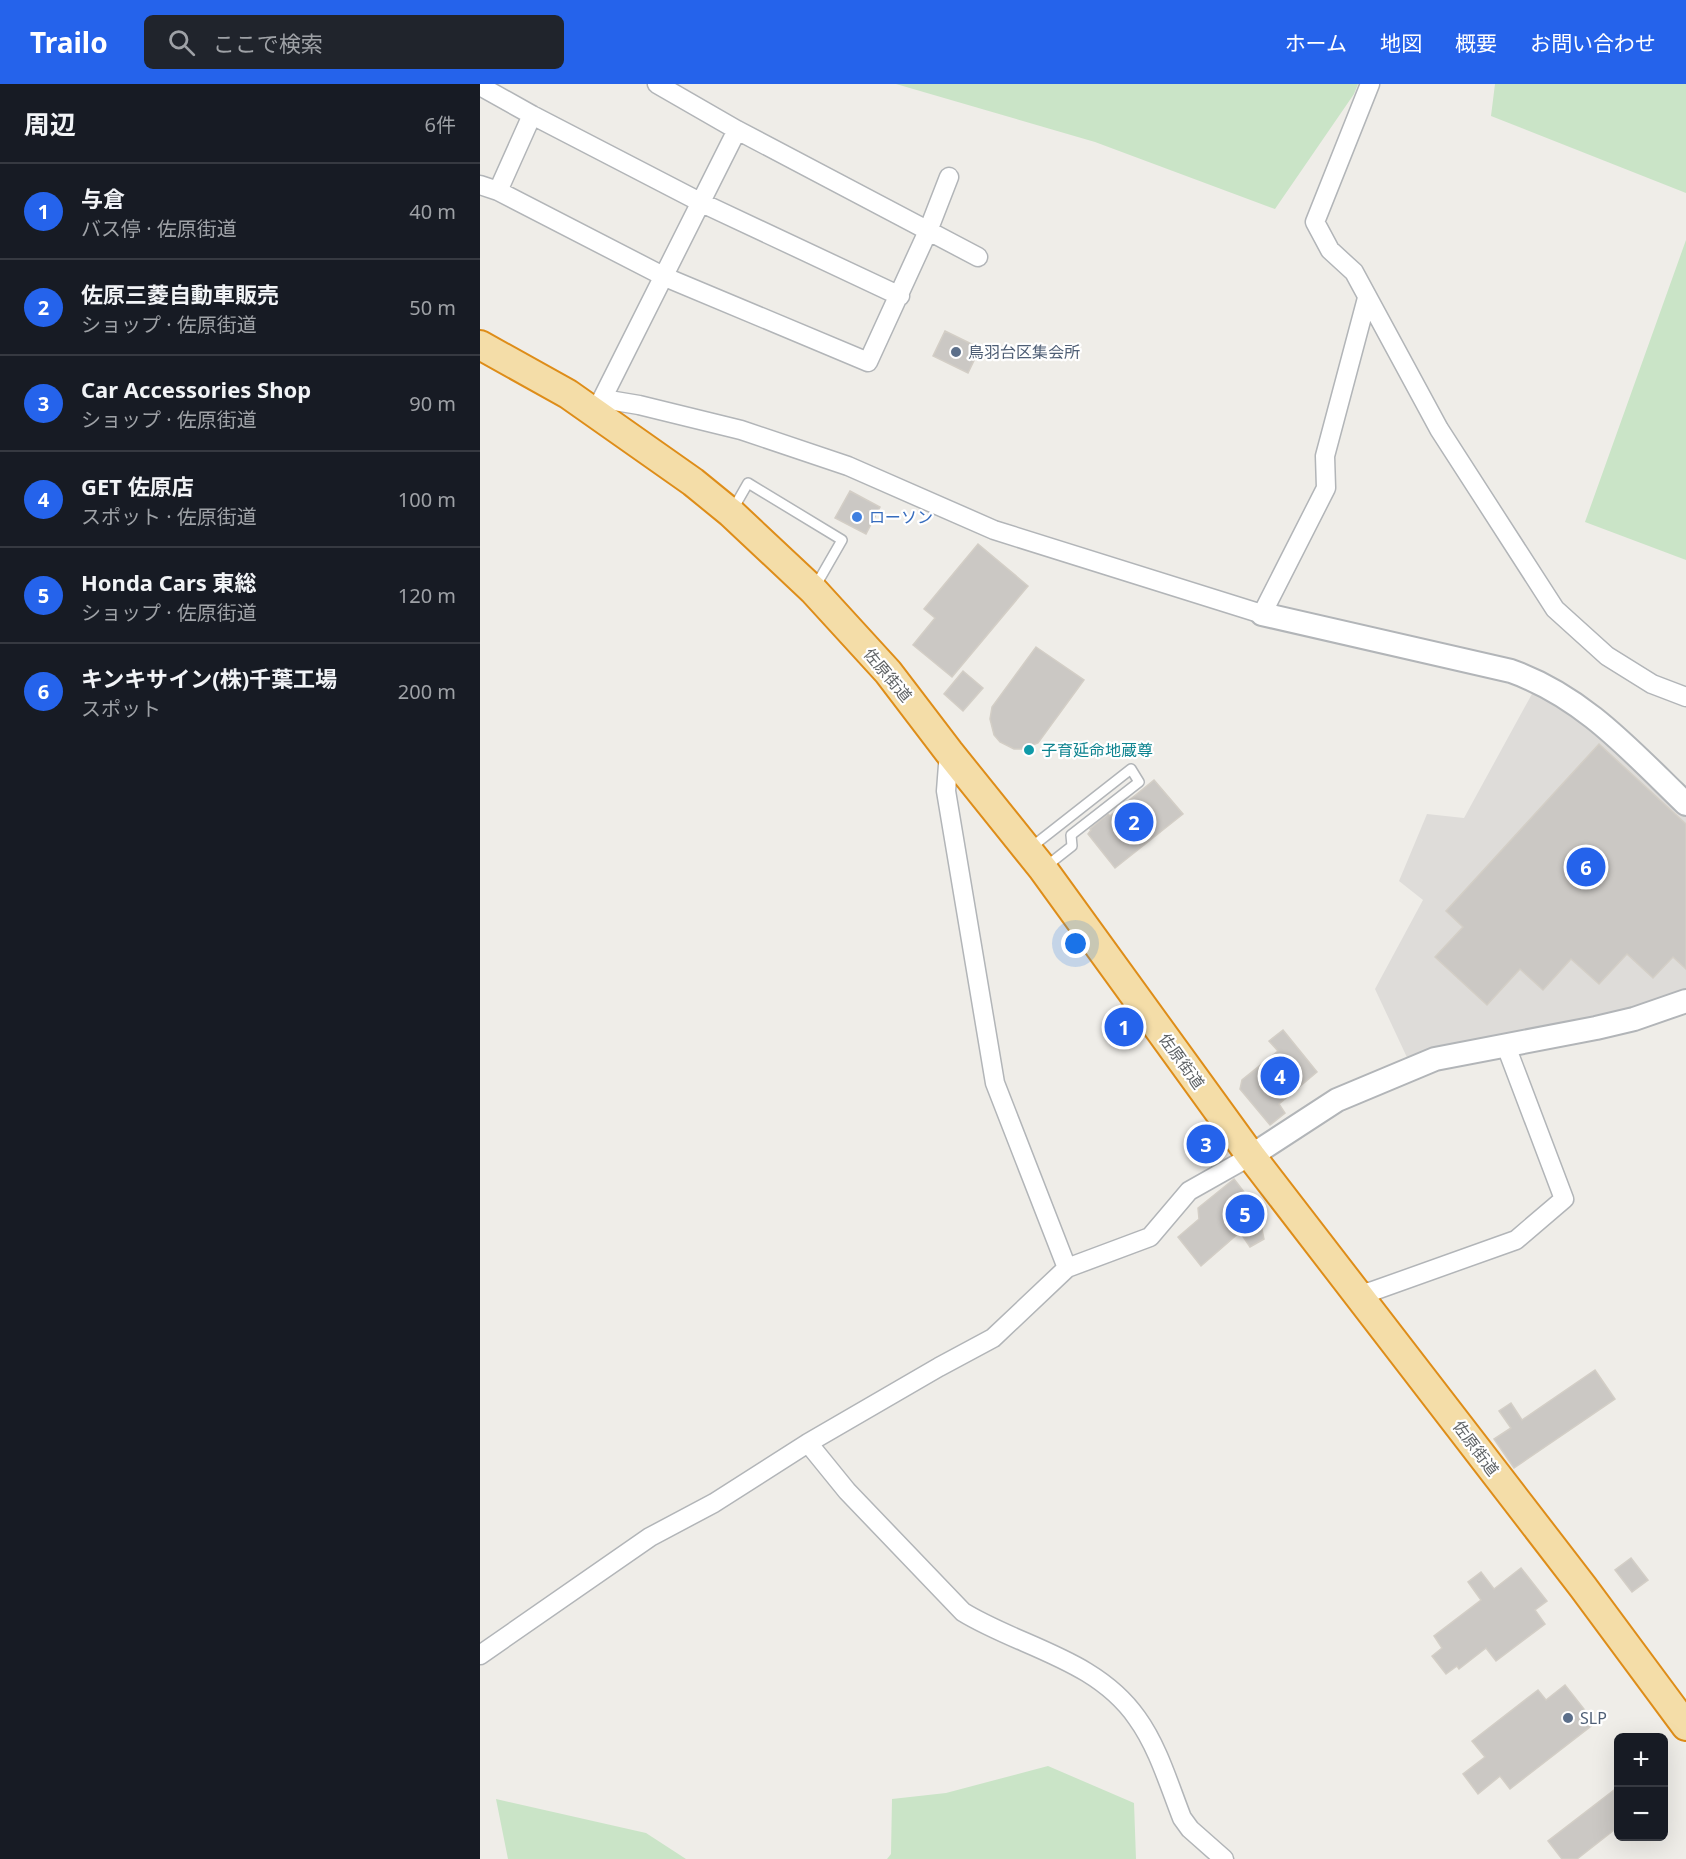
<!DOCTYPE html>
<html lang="ja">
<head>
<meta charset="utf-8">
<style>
  body { margin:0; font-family:"Noto Sans","Noto Sans JP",sans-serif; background:#20242c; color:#f1f3f6 }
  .controls { position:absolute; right:18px; bottom:18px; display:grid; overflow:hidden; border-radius:9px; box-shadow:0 6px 24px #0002 }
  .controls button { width:54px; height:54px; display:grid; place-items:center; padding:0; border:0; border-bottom:2px solid #363941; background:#171b24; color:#f1f3f6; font:30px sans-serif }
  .you { position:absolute; left:596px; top:860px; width:21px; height:21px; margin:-15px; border:4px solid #fff; border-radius:50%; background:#1a73e8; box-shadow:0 0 0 9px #1a73e833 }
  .badge { display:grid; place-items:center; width:39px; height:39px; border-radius:50%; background:#2563eb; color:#fff; font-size:20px; font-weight:700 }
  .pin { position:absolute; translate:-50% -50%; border:3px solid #fff; box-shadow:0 2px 6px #0006 }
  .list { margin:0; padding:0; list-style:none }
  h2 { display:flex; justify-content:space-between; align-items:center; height:78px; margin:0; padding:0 24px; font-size:26px }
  h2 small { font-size:20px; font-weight:400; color:#9ea1a6 }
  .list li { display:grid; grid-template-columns:39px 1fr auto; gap:18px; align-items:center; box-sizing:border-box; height:96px; padding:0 24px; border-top:2px solid #363941 }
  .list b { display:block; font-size:22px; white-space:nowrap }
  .list p { margin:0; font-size:20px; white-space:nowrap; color:#9ea1a6 }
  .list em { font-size:20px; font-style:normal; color:#9ea1a6 }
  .icon { flex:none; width:33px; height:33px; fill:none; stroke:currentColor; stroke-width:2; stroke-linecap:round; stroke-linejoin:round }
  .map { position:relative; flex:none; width:1206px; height:1775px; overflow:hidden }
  header { display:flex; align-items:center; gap:36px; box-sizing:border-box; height:84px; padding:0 30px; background:#2563eb; color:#fff }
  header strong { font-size:28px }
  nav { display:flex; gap:33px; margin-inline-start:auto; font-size:21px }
  .search { width:420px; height:54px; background:#20242c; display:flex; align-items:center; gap:15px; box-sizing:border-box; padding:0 21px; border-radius:9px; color:#9ea1a6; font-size:22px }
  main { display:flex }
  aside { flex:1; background:#171b24 }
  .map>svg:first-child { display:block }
</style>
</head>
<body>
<header>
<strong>Trailo</strong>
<div class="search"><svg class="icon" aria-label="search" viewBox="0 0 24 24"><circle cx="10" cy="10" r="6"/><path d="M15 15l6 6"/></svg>ここで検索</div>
<nav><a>ホーム</a><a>地図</a><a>概要</a><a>お問い合わせ</a></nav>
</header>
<main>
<aside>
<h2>周辺<small>6件</small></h2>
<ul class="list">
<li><span class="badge">1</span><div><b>与倉</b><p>バス停 · 佐原街道</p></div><em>40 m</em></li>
<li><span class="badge">2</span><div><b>佐原三菱自動車販売</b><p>ショップ · 佐原街道</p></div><em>50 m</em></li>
<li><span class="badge">3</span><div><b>Car Accessories Shop</b><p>ショップ · 佐原街道</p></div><em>90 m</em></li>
<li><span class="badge">4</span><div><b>GET 佐原店</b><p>スポット · 佐原街道</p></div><em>100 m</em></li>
<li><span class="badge">5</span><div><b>Honda Cars 東総</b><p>ショップ · 佐原街道</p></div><em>120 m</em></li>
<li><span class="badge">6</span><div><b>キンキサイン(株)千葉工場</b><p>スポット</p></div><em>200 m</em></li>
</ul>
</aside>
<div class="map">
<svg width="1206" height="1775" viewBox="0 0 1206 1775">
  <rect width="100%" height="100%" fill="#efede8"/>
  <path fill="#dedcd9" d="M1059 597 1206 720V917L932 984 895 905 943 816 919 797 947 730 984 734Z"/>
  <path fill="#cae4c7" d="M416 0H878L874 10 795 125 615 58Z
    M1015 0H1206V109L1011 32Z
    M1206 156V476L1105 438Z
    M568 1682 654 1719 656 1775H407L411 1770 412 1715 466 1709Z
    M16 1715 166 1749 206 1775H28Z"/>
  <path fill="#cbc8c4" stroke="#d3cec6" stroke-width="1.5" d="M465 247 500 264 488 289 453 272Z
    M370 407 400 423 386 450 355 434Z
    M498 460 548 502 472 593 433 561 455 534 444 525Z
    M556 563 604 596 558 659 543 665H534L520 658 514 651 510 635 512 623Z
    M483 587 503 604 483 627 464 610Z
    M1119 660 1206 740V885L1193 873 1173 894 1147 870 1119 900 1091 875 1063 906 1040 885 1007 921 955 873 983 843 966 827Z
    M674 696 703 730 635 784 608 750 611 746 610 745 628 730 630 732Z
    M803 946 837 988 799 1020 805 1029 790 1041 760 1005 762 996 798 967 789 957Z
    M723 1044 742 1065 724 1080 706 1059Z
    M754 1095 778 1126 784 1155 770 1163 760 1148 721 1182 698 1153 719 1135 718 1124Z
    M1115 1286 1135 1315 1034 1384 1014 1355 1031 1344 1019 1327 1031 1319 1042 1336Z
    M1151 1474 1168 1496 1152 1508 1135 1486Z
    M1041 1484 1067 1517 1055 1526 1065 1540 1016 1577 1006 1564 979 1585 977 1582 966 1590 952 1572 962 1564 954 1552 1001 1516 988 1498 1001 1488 1014 1505Z
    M1085 1601 1115 1639 1030 1705 1020 1692 998 1710 983 1690 1005 1673 992 1657 1058 1606 1066 1616Z
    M1138 1703V1743L1097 1775H1082L1068 1757Z"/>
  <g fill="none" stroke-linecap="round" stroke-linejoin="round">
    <defs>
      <path id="service" d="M252 427 268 399 362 456 335 503
        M549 765 651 685 659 698 591 751 592 762 564 784"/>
      <path id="minor" d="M177 0 257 46 498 173
        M890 0 835 138 850 166 874 188 959 345 1075 525 1127 572 1172 600 1206 613
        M0 2 52 31 18 107 185 193 388 278 448 147 469 93
        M52 31 222 119 420 212
        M0 101 18 107
        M123 315 159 321 261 346 368 382 514 446 782 530 846 404 845 372 887 214
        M118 323 257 46
        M469 668 466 707 515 999 587 1184
        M878 1211 893 1207 1036 1156 1084 1115 1026 962
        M328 1359 367 1407 483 1528C540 1563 616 1575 657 1634 678 1663 689 1701 702 1734L710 1745 744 1775
        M0 1571 170 1453 234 1419 328 1359 459 1283 513 1254 587 1184 670 1153 709 1107 771 1072"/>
      <path id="tertiary" d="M782 530 1031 587C1104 613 1151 667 1206 720
        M771 1072 857 1016 955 975 1116 944 1154 935 1206 917"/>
      <path id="trunk" d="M0 261 88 310 213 398 251 429 333 506 408 588 469 668 563 785 771 1072 1103 1503 1206 1642"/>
    </defs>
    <use href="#service" stroke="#b2b5b8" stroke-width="12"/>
    <use href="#minor" stroke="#b2b5b8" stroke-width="21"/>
    <use href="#tertiary" stroke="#b2b5b8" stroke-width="26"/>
    <use href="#trunk" stroke="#de8d19" stroke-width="32"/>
    <use href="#service" stroke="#fff" stroke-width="9"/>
    <use href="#minor" stroke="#fff" stroke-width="18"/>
    <use href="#tertiary" stroke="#fff" stroke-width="22"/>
    <use href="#trunk" stroke="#f4dda8" stroke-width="28"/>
  </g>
  <g fill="#5c6f8a" stroke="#fff" stroke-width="2">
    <circle cx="476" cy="268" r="6"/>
    <circle cx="1088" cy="1634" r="6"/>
  </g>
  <circle fill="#3f7fe0" stroke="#fff" stroke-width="2" cx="377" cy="433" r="6"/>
  <circle fill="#0f9aa8" stroke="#fff" stroke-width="2" cx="549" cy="666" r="6"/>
  <g text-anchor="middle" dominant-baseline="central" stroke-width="4.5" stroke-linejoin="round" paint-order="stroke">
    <g font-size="16" fill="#4e5e75" stroke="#fff" text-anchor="start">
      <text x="488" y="268">鳥羽台区集会所</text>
      <text x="1100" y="1634">SLP</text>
    </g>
    <g font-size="16" fill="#366cbe" stroke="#fff" text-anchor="start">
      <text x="389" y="433">ローソン</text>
    </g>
    <g font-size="16" fill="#5f6366" stroke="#fff">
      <text transform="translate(408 591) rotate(50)">佐原街道</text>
      <text transform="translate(702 977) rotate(54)">佐原街道</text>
      <text transform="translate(996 1364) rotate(53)">佐原街道</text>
    </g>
    <g font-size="16" fill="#0d838f" stroke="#fff" text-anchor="start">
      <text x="561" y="666">子育延命地蔵尊</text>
    </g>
  </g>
</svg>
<div class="controls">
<button>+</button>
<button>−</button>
</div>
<div class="you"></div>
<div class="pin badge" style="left:644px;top:943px">1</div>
<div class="pin badge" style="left:654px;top:738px">2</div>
<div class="pin badge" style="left:726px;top:1060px">3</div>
<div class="pin badge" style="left:800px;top:992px">4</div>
<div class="pin badge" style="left:765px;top:1130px">5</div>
<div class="pin badge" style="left:1106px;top:783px">6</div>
</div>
</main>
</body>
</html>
